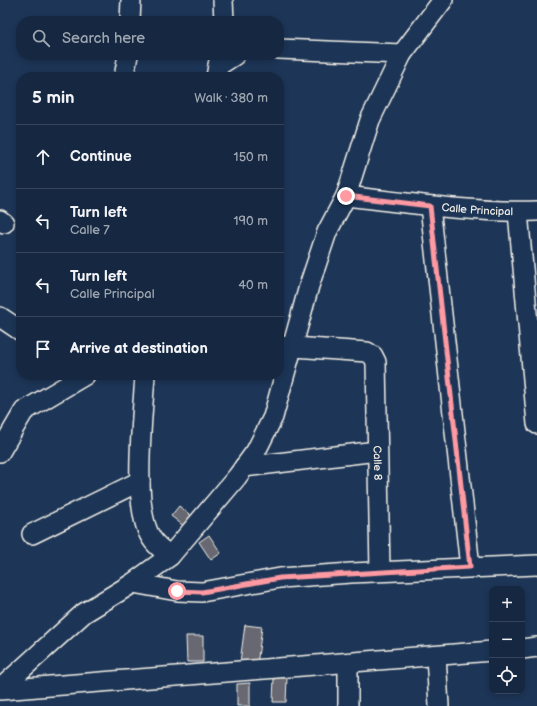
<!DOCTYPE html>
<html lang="en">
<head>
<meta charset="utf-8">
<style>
  body { margin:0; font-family:"Balsamiq Sans",sans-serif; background:#23344c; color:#f1f3f6 }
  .controls { position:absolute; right:12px; bottom:12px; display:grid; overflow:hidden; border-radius:8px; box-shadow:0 2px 6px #0003 }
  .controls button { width:36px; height:36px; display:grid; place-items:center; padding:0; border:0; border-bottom:1px solid #35445a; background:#162841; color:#f1f3f6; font:20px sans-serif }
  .stop { position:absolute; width:12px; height:12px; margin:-9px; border:3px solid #ff9aa2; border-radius:50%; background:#fff }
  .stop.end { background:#ff9aa2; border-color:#fff; box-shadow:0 1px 4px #0008 }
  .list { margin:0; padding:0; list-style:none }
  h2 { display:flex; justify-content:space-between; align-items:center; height:52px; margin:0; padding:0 16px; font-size:17px }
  h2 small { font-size:13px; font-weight:400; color:#9ea6b1 }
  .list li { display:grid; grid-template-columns:26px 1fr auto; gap:12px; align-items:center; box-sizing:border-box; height:64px; padding:0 16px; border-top:1px solid #35445a }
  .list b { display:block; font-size:15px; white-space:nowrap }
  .list p { margin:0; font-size:13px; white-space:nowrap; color:#9ea6b1 }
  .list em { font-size:13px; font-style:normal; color:#9ea6b1 }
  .icon { flex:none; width:22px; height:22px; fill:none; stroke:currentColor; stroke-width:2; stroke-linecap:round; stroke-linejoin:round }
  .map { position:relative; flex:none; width:537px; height:706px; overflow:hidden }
  .search { position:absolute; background:#162841; box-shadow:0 2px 6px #0003; left:16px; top:16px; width:268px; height:44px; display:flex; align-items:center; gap:10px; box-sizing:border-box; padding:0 14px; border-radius:16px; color:#9ea6b1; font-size:15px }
  .panel { position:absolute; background:#162841; box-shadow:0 2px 6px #0003; left:16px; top:72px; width:268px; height:308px; border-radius:16px }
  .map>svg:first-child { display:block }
</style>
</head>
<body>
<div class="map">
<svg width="537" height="706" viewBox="0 0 537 706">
  <rect width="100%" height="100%" fill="#1d3557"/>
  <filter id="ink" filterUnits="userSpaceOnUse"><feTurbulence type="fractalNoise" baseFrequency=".025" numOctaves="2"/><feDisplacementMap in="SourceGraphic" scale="8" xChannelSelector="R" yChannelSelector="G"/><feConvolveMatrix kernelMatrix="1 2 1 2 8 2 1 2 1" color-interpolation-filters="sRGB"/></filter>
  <g filter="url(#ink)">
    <path fill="#686872" stroke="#f4f1e8" d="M179 506 193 517 185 527 171 516Z
      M209 535 221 553 211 560 199 542Z
      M245 625 262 627 257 665 240 662Z
      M186 636H203V662H187Z
      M274 677 287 678 286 702H273Z
      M250 683V706H237V684Z"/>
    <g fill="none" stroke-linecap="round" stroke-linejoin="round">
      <defs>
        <g id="minor">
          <path d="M223 0 224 21"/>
          <path d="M130 21 131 0"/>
          <path d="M279 49 402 54"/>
          <path d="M218 66 235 55"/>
          <path d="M124 77 128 55"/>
          <path d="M216 77 220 55"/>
          <path id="s1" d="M346 196C409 203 474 213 537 211"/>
          <path d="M430 206 470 567"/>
          <path d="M518 212 537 424"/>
          <path d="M0 220 4 223"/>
          <path d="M0 317 21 331"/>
          <path id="s2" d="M279 346 367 352 373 356 376 362 380 571"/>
          <path d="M145 375C143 412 131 510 152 539 156 546 164 551 170 556"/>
          <path d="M0 452 24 411 85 375"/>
          <path d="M244 467 377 451"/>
          <path d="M32 534 140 481"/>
          <path d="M133 583 177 591 202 592 280 578 351 573 537 565"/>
          <path d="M522 649 537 647"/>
          <path d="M436 656 439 706"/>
          <path d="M0 689 84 613 133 583 170 556 237 477 256 451 273 417 309 286 327 232 346 196 370 120 402 54 443 0"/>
          <path d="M0 690 492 651"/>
          <path d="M348 706V663"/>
        </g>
      </defs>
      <use href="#minor" stroke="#f4f1e8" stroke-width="22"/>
      <use href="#minor" stroke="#1d3557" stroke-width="19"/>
    </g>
  </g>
  <g fill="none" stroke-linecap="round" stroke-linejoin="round" filter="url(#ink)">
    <path stroke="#ff9aa2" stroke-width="5" d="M177 591 202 592 280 578 470 567 430 206 346 196"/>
  </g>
  <g text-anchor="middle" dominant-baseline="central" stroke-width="3" stroke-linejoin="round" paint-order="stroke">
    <g font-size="11" fill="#f4f1e8" stroke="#1d3557">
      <text stroke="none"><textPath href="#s1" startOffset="132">Calle Principal</textPath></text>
      <text stroke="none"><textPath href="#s2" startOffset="203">Calle 8</textPath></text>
    </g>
  </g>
</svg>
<div class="controls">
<button>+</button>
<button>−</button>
<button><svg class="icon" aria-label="locate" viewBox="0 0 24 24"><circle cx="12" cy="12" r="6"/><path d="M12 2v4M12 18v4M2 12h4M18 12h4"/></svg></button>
</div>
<div class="stop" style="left:177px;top:591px"></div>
<div class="stop end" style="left:346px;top:196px"></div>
<div class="search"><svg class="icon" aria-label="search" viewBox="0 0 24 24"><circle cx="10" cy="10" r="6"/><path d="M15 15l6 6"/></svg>Search here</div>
<section class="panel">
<h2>5 min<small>Walk · 380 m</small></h2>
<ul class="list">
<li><svg class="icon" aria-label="ahead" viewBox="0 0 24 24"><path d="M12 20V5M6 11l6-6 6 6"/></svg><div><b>Continue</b></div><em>150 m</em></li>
<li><svg class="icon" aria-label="left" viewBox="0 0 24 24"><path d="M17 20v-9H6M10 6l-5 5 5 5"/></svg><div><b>Turn left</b><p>Calle 7</p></div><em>190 m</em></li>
<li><svg class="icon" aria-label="left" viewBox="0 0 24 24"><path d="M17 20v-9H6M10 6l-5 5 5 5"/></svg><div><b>Turn left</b><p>Calle Principal</p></div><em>40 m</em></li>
<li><svg class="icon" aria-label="arrive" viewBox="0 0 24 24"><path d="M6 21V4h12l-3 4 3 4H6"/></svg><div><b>Arrive at destination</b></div></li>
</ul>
</section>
</div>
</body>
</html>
